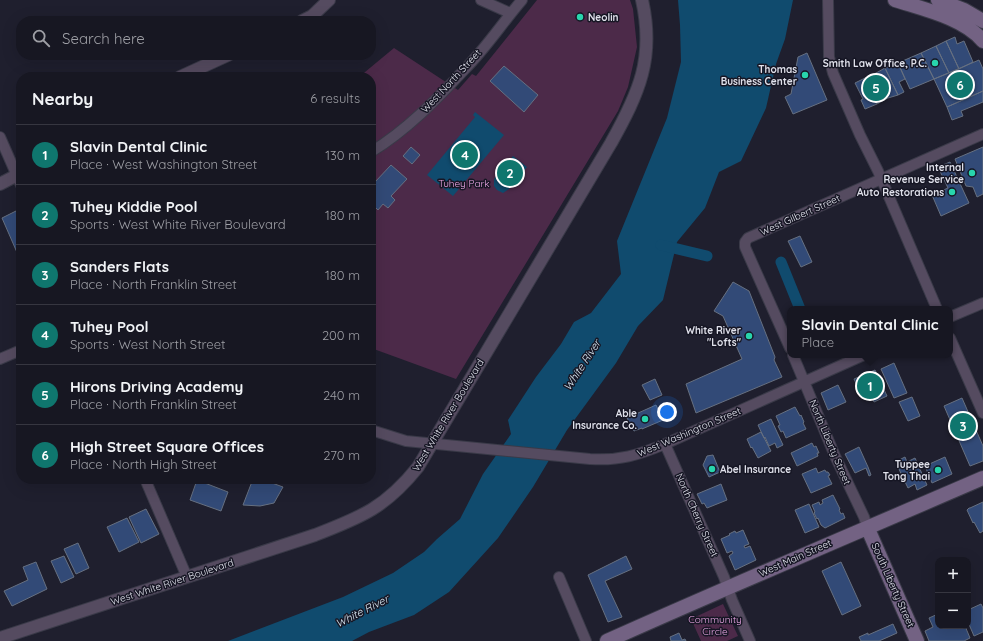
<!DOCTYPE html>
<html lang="en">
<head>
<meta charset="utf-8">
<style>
  body { margin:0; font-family:Quicksand,sans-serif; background:#24242f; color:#f1f3f6 }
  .controls { position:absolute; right:12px; bottom:12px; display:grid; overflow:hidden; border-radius:8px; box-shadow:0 4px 16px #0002 }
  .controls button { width:36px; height:36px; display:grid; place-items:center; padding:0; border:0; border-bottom:1px solid #363640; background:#171722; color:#f1f3f6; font:20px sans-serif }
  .you { position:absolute; left:667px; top:412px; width:14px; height:14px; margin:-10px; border:3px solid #fff; border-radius:50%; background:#1a73e8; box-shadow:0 0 0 6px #1a73e833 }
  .badge { display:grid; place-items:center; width:26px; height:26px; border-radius:50%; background:#0f766e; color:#fff; font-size:13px; font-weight:700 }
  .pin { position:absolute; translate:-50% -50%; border:2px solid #fff; box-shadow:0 1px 4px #0006 }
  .popup { position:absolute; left:787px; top:306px; width:166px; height:52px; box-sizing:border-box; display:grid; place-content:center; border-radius:8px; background:#171722; filter:drop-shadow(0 1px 3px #0005); font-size:13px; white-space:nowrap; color:#9e9fa5 }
  .popup b { font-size:15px; color:#f1f3f6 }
  .popup::after { content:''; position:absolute; left:50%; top:100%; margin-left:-8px; border:8px solid transparent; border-top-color:#171722 }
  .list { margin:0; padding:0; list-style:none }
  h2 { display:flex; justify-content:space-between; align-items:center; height:52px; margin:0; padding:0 16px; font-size:17px }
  h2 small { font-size:13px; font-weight:400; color:#9e9fa5 }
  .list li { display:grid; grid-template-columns:26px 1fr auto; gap:12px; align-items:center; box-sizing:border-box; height:60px; padding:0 16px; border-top:1px solid #363640 }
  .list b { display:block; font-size:15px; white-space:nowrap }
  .list p { margin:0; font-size:13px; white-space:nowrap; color:#9e9fa5 }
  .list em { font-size:13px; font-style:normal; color:#9e9fa5 }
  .icon { flex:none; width:22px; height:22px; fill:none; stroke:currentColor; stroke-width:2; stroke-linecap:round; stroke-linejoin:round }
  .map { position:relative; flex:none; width:983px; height:641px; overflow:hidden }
  .search { position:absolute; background:#171722; box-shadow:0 4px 16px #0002; left:16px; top:16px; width:360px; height:44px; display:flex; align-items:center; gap:10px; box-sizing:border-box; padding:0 14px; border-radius:16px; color:#9e9fa5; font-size:15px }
  .panel { position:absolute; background:#171722; box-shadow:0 4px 16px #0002; left:16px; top:72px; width:360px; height:412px; border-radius:16px }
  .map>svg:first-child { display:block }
</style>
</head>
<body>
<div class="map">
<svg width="983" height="641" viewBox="0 0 983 641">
  <rect width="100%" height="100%" fill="#1f1f2e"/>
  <path fill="#4c2a49" d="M537 0H630L633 9 637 47 628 87 618 111 456 379 371 348V77H359L394 48 458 90 472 74 476 76Z
    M723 604 738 636 727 641H701L691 619Z"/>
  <path fill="#104b6e" d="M678 0H793L785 39 776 64 766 108 741 161 719 172 705 208 677 242 663 300 638 326 616 363 567 430 533 487 498 538 449 592 414 615 369 632 352 641H228L343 597 393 573 424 552 437 539 460 519 483 474 511 434 508 420 536 377 561 344 574 322 591 313 621 274 617 241 667 118 681 62 680 25Z
    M475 112 504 135 453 196 427 175 475 117 473 115Z
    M513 156 527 167 509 189 503 193 497 190 494 186V179Z"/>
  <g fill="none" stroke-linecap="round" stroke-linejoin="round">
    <path stroke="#104b6e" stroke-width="11" d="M661 245 707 256
      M781 262 800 309"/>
  </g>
  <path fill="#324a77" stroke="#667081" d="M955 37 957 44 964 41 973 62 959 69 946 41Z
    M946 41 959 69 949 73 936 46Z
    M936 46 949 73 934 79 921 53Z
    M807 53 827 100 793 114 785 97 791 94 798 57Z
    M921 53 934 79 910 89 898 63Z
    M979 60 983 69V91L947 107 934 79Z
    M898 63 905 79 899 82 904 92 898 95 885 68Z
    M504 66 538 95 524 112 490 81Z
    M885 68 898 95 888 98 876 73Z
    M876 73 888 98 877 104 865 78Z
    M865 78 877 104 865 109 861 100 863 99 855 83Z
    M983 91V102L961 111 963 116 952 120 947 107Z
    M411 147 420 155 412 164 403 156Z
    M983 147V194L977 197 973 187 966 186 955 159Z
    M950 162 969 203 941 216 932 195 948 188 938 167Z
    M391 165 407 179 391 196 395 200 388 208 383 204 378 210 371 203V180L372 179 375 182Z
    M18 210 21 216V256L19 257 2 218Z
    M800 236 812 262 801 267 788 241Z
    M733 282 749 291 775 357 774 360 782 377 696 413 686 384 742 359 723 316 714 311Z
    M894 363 907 393 894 398 881 369Z
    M875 370 887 396 874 402 869 392 862 396 854 379Z
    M655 379 662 395 650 400 642 385Z
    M838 385 846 402 828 410 821 393Z
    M912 397 920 416 908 421 899 402Z
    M962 398 983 446V461L970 466 944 406Z
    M656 405 663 420 642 429V428L634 431 627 418Z
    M795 407 800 416 801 415 804 422 803 423 806 429 786 438 783 431 781 432 778 426 780 425 776 416Z
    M771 419 783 445 777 448 775 443 769 446 765 437 764 438 758 425Z
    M761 432 771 451 758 458 752 447 751 448 747 439Z
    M812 443 814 447 816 446 819 453H817L818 456 797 466 791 453Z
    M859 447 868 467 871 475 869 476 866 468 855 473 845 454Z
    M713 455 720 472 709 477 703 465 707 456Z
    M905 457 907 462 915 458 927 485 917 490 915 484 908 488 897 465H898L897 461Z
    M945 457 952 474 932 483 925 466Z
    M816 468 818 473 825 470 826 472H828L830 475 828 476 832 484 811 493 802 474Z
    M253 479H261L283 487 274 503 260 506 243 505Z
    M197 480 228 492 221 511 190 500Z
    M721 484 727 500 707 508 704 503 702 504 697 494Z
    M833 495 840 509 839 510 841 514 843 513 845 518 825 528 821 525 818 518 817 519 814 513 815 512 812 505 819 502 820 505 823 503 822 500Z
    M983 502V531L980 533 974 522 973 523 967 510 969 508H970Z
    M809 504 819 527 805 533 795 510Z
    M146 509 159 534 141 543 129 517Z
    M127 518 139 542 119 552 107 527Z
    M743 530 749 544 744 546 745 548 750 546 756 560 735 570 729 556 733 553 732 551 727 553 721 539 730 535 729 534 735 531 736 533Z
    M78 543 89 568 76 574 64 549Z
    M64 556 74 577 61 583 51 561Z
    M626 556 632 569 605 581 622 617 608 622 588 575Z
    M36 562 47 589 12 606 4 591 28 580 23 567Z
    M841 562 861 606 842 615 822 571Z
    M981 604 983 608V632L974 636 968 622V610Z
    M938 614V626H965L970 638 964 641H929L925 631 933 627 929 618Z
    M893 624 897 633 879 641H861L859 637 868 633V635Z
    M679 633 682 640 685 639 686 641H671L670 637Z"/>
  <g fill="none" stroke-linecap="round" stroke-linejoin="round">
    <defs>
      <path id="minor" d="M481 0 510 13
        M828 0 829 57 833 73 860 135 878 171 937 309
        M0 137 21 185
        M371 152C407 130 437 99 465 69 486 48 503 22 522 0
        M950 317 983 303
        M950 338 983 413
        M790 348 745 247V242L748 238 983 134
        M793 355 835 456 864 517 868 529
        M0 359 21 350
        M371 430 406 441 590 459C620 461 638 455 665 444L864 355
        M665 444 724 577 732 600 750 641
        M145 479 187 577
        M559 577 586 641"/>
      <path id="tertiary" d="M302 21 312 16 329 0
        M180 77 228 55
        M0 184 21 173
        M0 638 315 535C362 517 386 507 418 467L611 143C639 93 655 58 642 0"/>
      <path id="secondary" d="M895 0C923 9 964 18 983 41
        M938 0 964 10 983 21
        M868 529 917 641
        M607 641C732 585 858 532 983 478"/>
    </defs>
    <use href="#minor" stroke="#3a3a48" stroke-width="12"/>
    <use href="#tertiary" stroke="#3a3a48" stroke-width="14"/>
    <use href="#secondary" stroke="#3a3a48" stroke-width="16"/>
    <use href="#minor" stroke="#554b60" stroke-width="10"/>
    <use href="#tertiary" stroke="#554b60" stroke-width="12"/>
    <use href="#secondary" stroke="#736283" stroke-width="14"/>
  </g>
  <g fill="#28d5ad" stroke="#161624" stroke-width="1.5">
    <circle cx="580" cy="17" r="4"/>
    <circle cx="935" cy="63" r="4"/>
    <circle cx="805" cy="75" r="4"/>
    <circle cx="972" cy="173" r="4"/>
    <circle cx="952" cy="192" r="4"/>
    <circle cx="749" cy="336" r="4"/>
    <circle cx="645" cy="419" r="4"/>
    <circle cx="712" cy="469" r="4"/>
    <circle cx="938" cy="470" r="4"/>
  </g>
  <g text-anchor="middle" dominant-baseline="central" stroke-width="3" stroke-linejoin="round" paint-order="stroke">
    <g font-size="10" font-weight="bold" fill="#e0e1eb" stroke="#161624" text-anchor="end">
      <text x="588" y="17" text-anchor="start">Neolin</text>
      <text x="927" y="63">Smith Law Office, P.C.</text>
      <text x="797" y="69">Thomas<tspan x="797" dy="12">Business Center</tspan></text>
      <text x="964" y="167">Internal<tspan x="964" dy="12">Revenue Service</tspan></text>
      <text x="944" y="192">Auto Restorations</text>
      <text x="741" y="330">White River<tspan x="741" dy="12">"Lofts"</tspan></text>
      <text x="637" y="413">Able<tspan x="637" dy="12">Insurance Co.</tspan></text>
      <text x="930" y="464">Tuppee<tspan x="930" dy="12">Tong Thai</tspan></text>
      <text x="720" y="469" text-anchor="start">Abel Insurance</text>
    </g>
    <g font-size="10" fill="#e0e1eb" stroke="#161624">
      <text transform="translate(451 81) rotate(-47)">West North Street</text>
      <text transform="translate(800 215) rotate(-24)">West Gilbert Street</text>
      <text transform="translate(448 415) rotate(-59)">West White River Boulevard</text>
      <text transform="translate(689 432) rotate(-23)">West Washington Street</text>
      <text transform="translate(830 442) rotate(67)">North Liberty Street</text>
      <text transform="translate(697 515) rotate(66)">North Cherry Street</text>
      <text transform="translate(795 558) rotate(-24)">West Main Street</text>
      <text transform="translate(172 582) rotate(-18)">West White River Boulevard</text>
      <text transform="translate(893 585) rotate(66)">South Liberty Street</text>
    </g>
    <g font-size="10" fill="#eaa6e4" stroke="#161624">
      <text x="464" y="183">Tuhey Park</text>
      <text x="715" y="619">Community<tspan x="715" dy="12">Circle</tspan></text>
    </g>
    <g font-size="11" font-style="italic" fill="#d7e7f2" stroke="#161624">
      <text transform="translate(582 365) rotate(-57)">White River</text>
      <text transform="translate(362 611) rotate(-27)">White River</text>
    </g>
  </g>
</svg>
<div class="controls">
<button>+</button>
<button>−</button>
</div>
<div class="you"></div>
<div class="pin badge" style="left:870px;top:386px">1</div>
<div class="popup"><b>Slavin Dental Clinic</b>Place</div>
<div class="pin badge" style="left:510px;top:173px">2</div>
<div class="pin badge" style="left:963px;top:426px">3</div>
<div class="pin badge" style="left:465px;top:155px">4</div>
<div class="pin badge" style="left:876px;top:88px">5</div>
<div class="pin badge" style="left:960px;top:85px">6</div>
<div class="search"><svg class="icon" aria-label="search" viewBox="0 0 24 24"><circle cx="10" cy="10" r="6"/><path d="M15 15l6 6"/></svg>Search here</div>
<section class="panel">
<h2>Nearby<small>6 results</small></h2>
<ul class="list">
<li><span class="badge">1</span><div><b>Slavin Dental Clinic</b><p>Place · West Washington Street</p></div><em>130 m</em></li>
<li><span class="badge">2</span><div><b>Tuhey Kiddie Pool</b><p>Sports · West White River Boulevard</p></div><em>180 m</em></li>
<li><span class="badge">3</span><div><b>Sanders Flats</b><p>Place · North Franklin Street</p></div><em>180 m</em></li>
<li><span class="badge">4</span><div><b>Tuhey Pool</b><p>Sports · West North Street</p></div><em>200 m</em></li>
<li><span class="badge">5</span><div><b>Hirons Driving Academy</b><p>Place · North Franklin Street</p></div><em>240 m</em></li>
<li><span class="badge">6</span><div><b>High Street Square Offices</b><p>Place · North High Street</p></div><em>270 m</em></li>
</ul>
</section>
</div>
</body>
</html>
